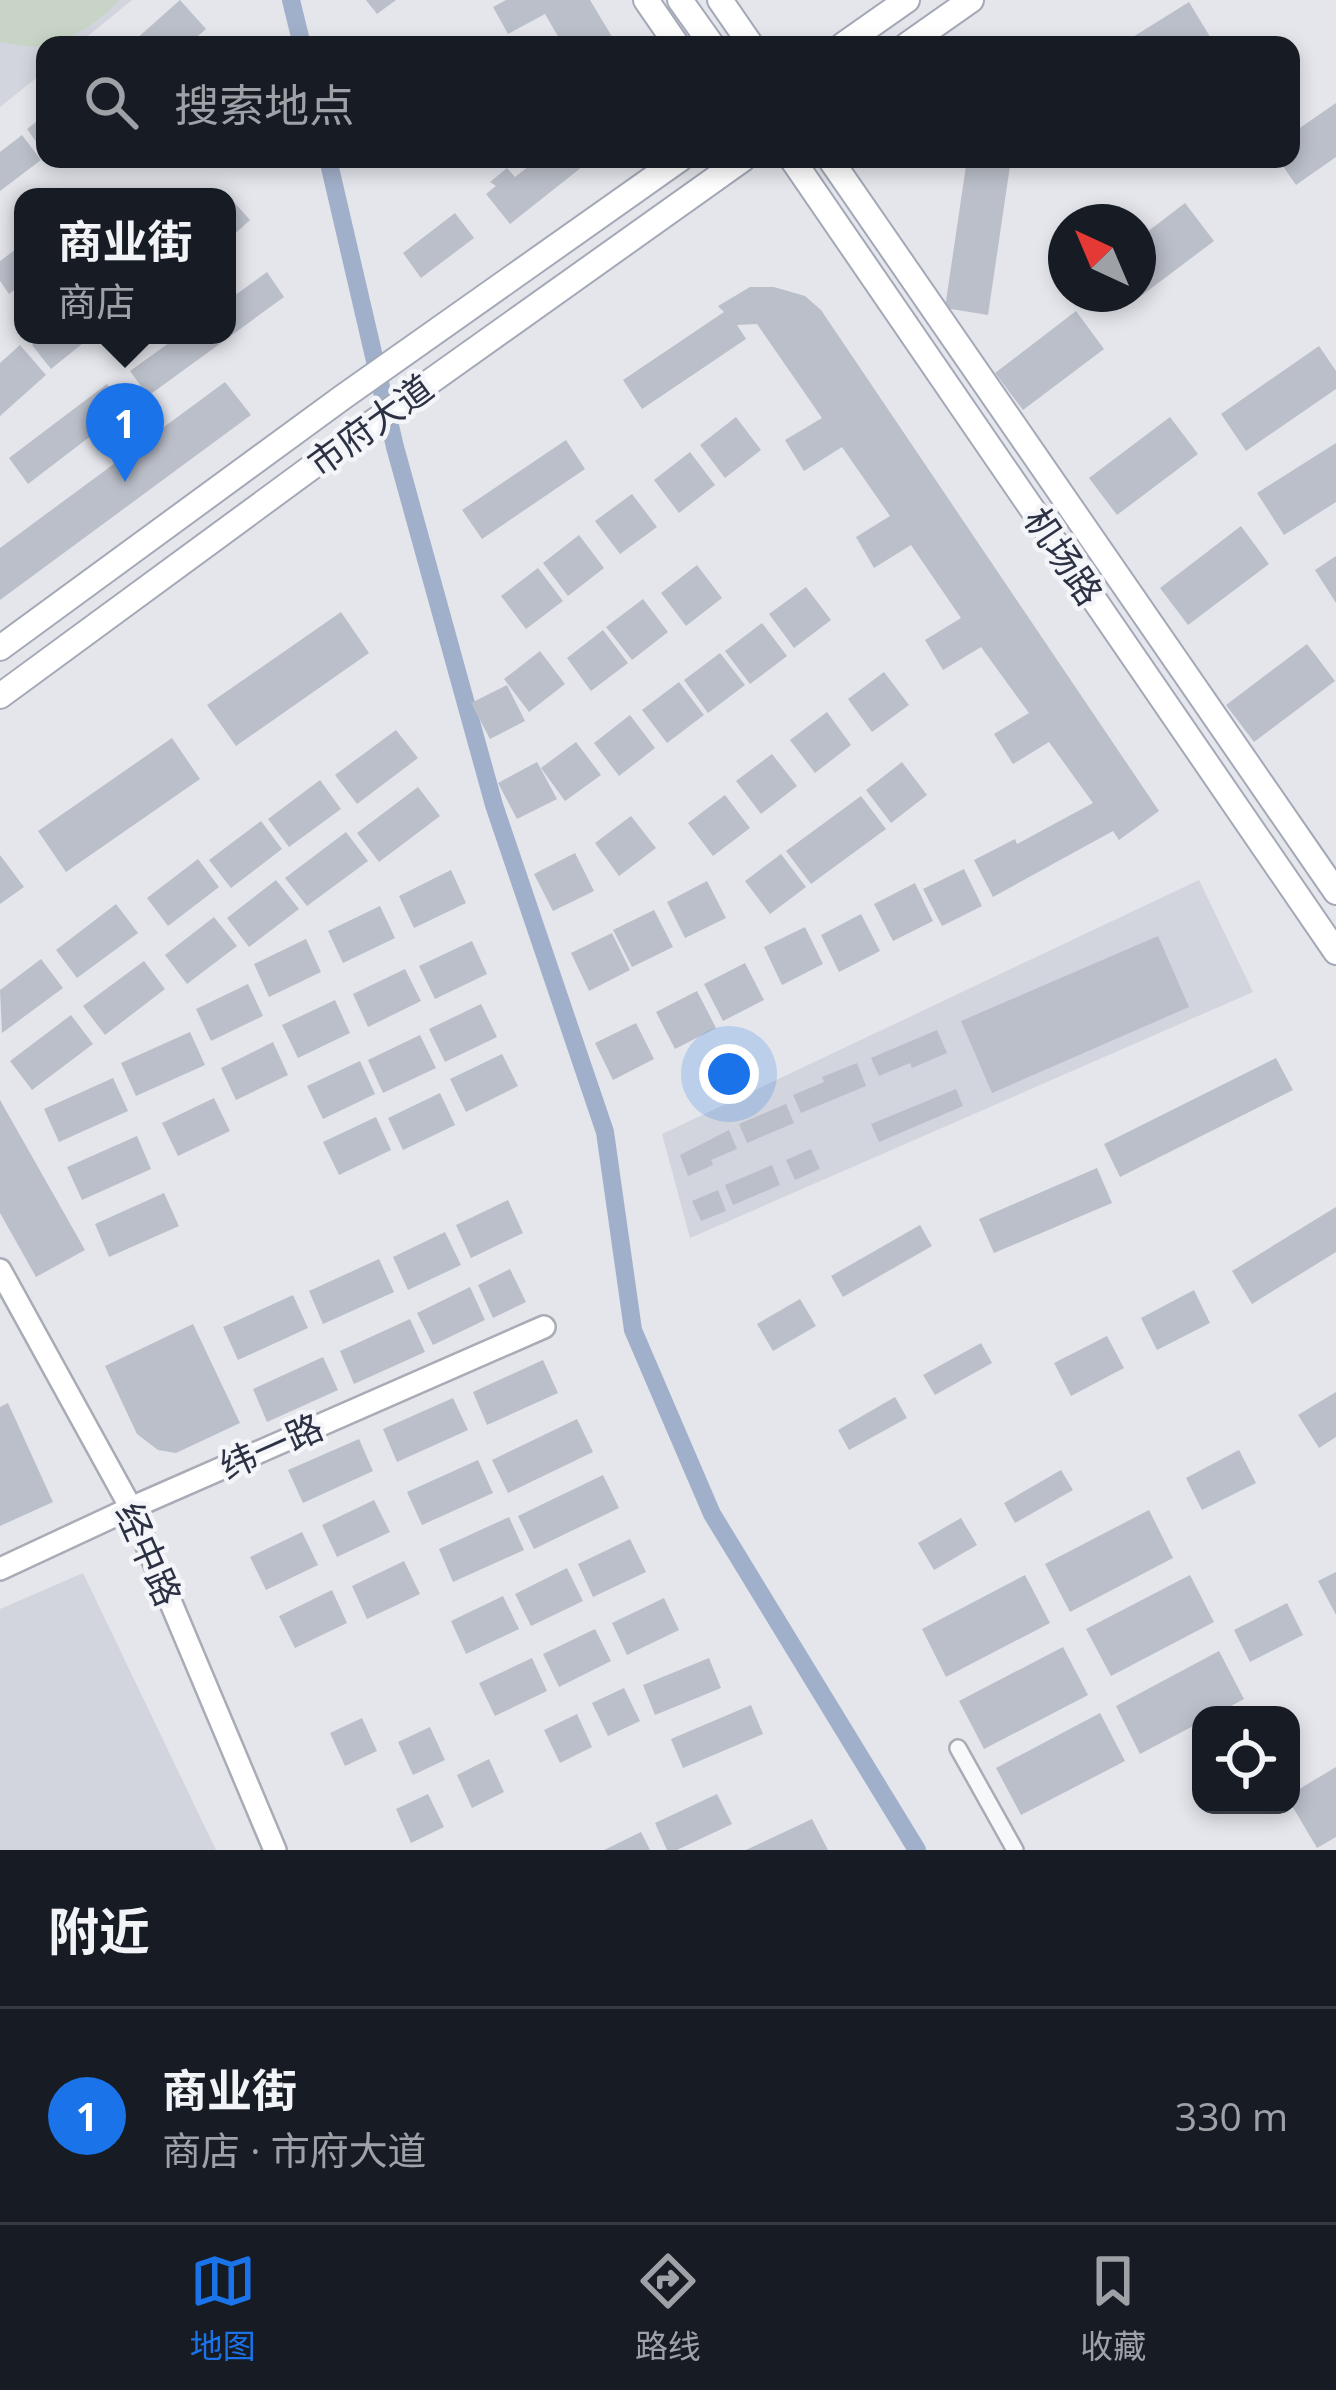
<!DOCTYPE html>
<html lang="zh">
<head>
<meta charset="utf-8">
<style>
  body { margin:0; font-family:"Open Sans","Noto Sans SC",sans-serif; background:#20242c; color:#f1f3f6 }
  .controls { position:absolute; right:36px; bottom:36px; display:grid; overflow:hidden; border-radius:24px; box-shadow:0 6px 18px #0003 }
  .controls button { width:108px; height:108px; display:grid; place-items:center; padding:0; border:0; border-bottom:3px solid #363941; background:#171b24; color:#f1f3f6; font:60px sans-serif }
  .compass { position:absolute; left:1048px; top:204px; width:108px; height:108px; border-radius:50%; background:#171b24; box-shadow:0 6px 18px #0003; rotate:316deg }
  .you { position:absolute; left:729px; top:1074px; width:42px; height:42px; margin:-30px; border:9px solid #fff; border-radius:50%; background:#1a73e8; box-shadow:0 0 0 18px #1a73e833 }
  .badge { display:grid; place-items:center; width:78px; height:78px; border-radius:50%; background:#1a73e8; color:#fff; font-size:39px; font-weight:700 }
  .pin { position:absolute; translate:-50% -99px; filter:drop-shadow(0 3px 6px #0008) }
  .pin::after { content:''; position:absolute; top:63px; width:42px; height:36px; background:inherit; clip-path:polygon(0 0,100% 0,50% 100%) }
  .popup { position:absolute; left:14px; top:188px; width:222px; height:156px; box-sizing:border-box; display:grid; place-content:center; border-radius:24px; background:#171b24; filter:drop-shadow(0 3px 9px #0005); font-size:39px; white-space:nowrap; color:#9ea1a6 }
  .popup b { font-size:45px; color:#f1f3f6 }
  .popup::after { content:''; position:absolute; left:50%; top:100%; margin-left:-24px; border:24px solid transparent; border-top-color:#171b24 }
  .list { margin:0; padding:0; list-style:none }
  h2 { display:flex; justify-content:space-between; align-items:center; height:156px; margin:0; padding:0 48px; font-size:51px }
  h2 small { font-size:39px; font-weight:400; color:#9ea1a6 }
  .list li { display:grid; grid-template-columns:78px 1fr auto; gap:36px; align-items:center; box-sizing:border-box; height:216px; padding:0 48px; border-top:3px solid #363941 }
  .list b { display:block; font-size:45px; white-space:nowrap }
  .list p { margin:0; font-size:39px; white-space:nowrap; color:#9ea1a6 }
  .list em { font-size:39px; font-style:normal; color:#9ea1a6 }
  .icon { flex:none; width:66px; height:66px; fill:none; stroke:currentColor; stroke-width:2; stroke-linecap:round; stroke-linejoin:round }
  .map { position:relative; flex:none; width:1336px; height:1850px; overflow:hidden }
  .search { position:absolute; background:#171b24; box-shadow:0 6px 18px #0003; left:36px; right:36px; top:36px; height:132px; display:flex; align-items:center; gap:30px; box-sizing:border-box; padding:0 42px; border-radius:24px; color:#9ea1a6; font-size:45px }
  .sheet { height:372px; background:#171b24 }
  nav { display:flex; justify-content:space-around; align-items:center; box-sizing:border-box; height:168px; border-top:3px solid #363941; background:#171b24; font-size:33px; color:#9ea1a6 }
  nav a { display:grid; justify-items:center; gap:6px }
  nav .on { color:#1a73e8 }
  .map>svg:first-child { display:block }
</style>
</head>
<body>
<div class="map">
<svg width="1336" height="1850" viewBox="0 0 1336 1850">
  <rect width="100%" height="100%" fill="#e4e6ec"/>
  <path fill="#d2d5dd" d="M0 0H132L77 45H45V71L0 107Z
    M1199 880 1253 992 690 1238 662 1134Z
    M83 1573 216 1850H0V1609Z"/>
  <path fill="#c8d5c6" d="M0 0H119C106 17 72 39 51 45 36 48 15 45 0 42Z"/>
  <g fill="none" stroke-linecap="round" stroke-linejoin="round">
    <path stroke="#a1b0ca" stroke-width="18" d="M291 0 302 45
      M328 159 395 447 494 805 605 1132 633 1330 712 1514 917 1850"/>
  </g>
  <path fill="#bbbfc9" d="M180 0 206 29 188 45H139L135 40Z
    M366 0H396L377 14Z
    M506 0H590L617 45H563L545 14 508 34 493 7Z
    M1189 2 1212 40 1203 45H1120Z
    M1336 103V157L1296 185 1278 159H1291V134Z
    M45 115V154L27 129Z
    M22 135 41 160 0 191V152Z
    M538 159H592L510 224 486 194 496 186 490 182 507 168 515 177Z
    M967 159H1011L988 315 945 308Z
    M224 191 250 220 227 241V197H217Z
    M1185 203 1214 241 1133 302 1127 294H1138V239Z
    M455 213 474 238 421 278 403 253Z
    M23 244V283L9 294 0 281V261Z
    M267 272 284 297 148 396 130 371 180 335H227V301Z
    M750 287H774L805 296 821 310 1159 811 1119 840 1113 831 993 897 974 860 1015 839 1017 844 1093 803 1049 742 1013 764 994 734 1029 713 981 647 943 670 925 640 961 618 911 545 874 568 856 537 890 516 842 447 804 471 785 440 822 418 757 324 737 325 746 339 642 409 623 380 724 312 718 306Z
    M1076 311 1104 349 1023 410 995 373Z
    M45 335H93L51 369 32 345Z
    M20 345 46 375 0 416V363Z
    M1319 346 1336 371V389L1246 451 1221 414Z
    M225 382 251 415 0 600V548Z
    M107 384 126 409 28 484 9 458Z
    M736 417 761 450 725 478 700 445Z
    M1170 417 1198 454 1117 515 1089 478Z
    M566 440 585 469 482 539 462 510Z
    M1336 443V502L1284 535 1257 493Z
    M690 452 715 485 679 513 654 480Z
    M632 494 657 527 620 554 595 521Z
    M1241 526 1269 564 1188 625 1160 588Z
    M579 535 604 568 568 596 543 563Z
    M1336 556V603L1315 570Z
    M697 565 722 598 686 626 661 593Z
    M538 568 563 601 526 629 501 596Z
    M806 587 831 620 794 648 769 614Z
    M643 599 668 632 632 660 606 627Z
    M341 612 369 653 236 746 207 705Z
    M762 623 787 656 750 684 725 651Z
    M603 630 628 663 591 691 567 658Z
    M1307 644 1335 681 1254 742 1226 705Z
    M540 651 565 684 529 712 504 679Z
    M720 653 745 685 708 713 684 680Z
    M884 672 909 705 872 732 848 699Z
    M679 682 704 715 667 743 642 710Z
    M507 685 525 721 490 739 471 703Z
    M827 712 851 745 815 773 790 740Z
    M630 715 655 748 619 776 594 743Z
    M396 730 418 758 357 804 335 775Z
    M172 738 200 779 66 872 38 831Z
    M576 742 601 775 565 801 541 768Z
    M772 754 797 786 761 814 736 781Z
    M537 762 557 799 517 819 498 783Z
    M902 762 927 795 891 823 866 790Z
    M320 780 341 809 289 847 268 819Z
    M418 787 440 816 379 862 357 833Z
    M725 795 750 828 713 856 688 823Z
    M861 796 886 829 811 884 786 851Z
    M631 816 656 848 619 876 595 843Z
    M261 821 282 849 231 888 209 860Z
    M346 832 368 861 307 906 285 878Z
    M575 853 594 891 553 911 534 874Z
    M781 854 806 887 770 914 745 881Z
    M0 855 24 887 0 904Z
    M198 859 219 887 168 926 147 898Z
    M964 869 982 906 942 926 923 889Z
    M451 870 466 903 414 928 399 896Z
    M276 880 299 909 249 947 227 918Z
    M707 881 726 918 685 938 667 902Z
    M915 883 933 921 893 941 874 904Z
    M116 904 138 933 77 978 56 950Z
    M380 906 395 938 343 963 328 931Z
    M654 910 673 947 632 967 613 930Z
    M861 914 880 951 839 972 821 935Z
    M214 917 237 946 187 984 165 955Z
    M805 927 823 964 782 985 764 947Z
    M612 933 630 970 589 991 571 953Z
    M1158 936 1189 1007 992 1093 961 1021Z
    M306 939 321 972 269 997 254 964Z
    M472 941 487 974 435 999 419 966Z
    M41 959 63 988 2 1033 0 990Z
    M144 961 165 989 105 1035 83 1006Z
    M745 963 764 1000 723 1021 704 984Z
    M405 969 421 1001 368 1027 353 994Z
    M248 984 263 1016 211 1041 196 1009Z
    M697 991 716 1028 675 1049 656 1012Z
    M335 1000 350 1033 298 1058 282 1025Z
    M481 1004 497 1037 445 1062 429 1029Z
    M71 1015 93 1044 32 1090 10 1061Z
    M636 1023 654 1059 613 1080 595 1043Z
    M937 1030 947 1053 912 1068 910 1063 879 1076 871 1058Z
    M190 1032 205 1065 136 1096 121 1063Z
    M420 1035 436 1068 383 1093 368 1060Z
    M273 1042 288 1075 236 1100 221 1068Z
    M502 1054 518 1086 466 1112 450 1079Z
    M1276 1058 1293 1090 1120 1177 1104 1144Z
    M360 1061 375 1094 323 1119 307 1086Z
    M857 1063 866 1086 801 1113 793 1095 824 1082 822 1077Z
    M113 1078 128 1111 59 1142 44 1109Z
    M956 1089 963 1106 879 1142 871 1124Z
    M440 1093 455 1125 403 1150 388 1118Z
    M214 1098 230 1131 178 1156 162 1123Z
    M0 1100 85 1250 36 1277 0 1213Z
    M786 1104 794 1123 747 1143 739 1124Z
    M376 1117 391 1150 339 1175 323 1142Z
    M729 1130 737 1149 711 1160 713 1165 688 1176 680 1155Z
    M137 1136 151 1169 82 1200 67 1167Z
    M811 1149 820 1169 795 1180 786 1160Z
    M772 1165 780 1185 733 1205 725 1185Z
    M1097 1168 1112 1203 994 1253 979 1219Z
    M718 1190 726 1211 701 1221 692 1201Z
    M164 1193 179 1226 109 1257 95 1224Z
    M508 1200 523 1233 471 1258 456 1225Z
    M1336 1207V1252L1252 1304 1232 1271Z
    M920 1225 932 1246 843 1297 831 1276Z
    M445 1232 461 1265 408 1290 393 1257Z
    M379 1259 394 1292 323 1324 309 1291Z
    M510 1269 526 1302 493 1318 478 1285Z
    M470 1287 485 1320 433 1345 417 1313Z
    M1194 1290 1210 1323 1157 1350 1141 1318Z
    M293 1295 308 1328 238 1360 223 1327Z
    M800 1299 816 1326 773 1351 757 1324Z
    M410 1319 425 1352 354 1384 340 1351Z
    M193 1324 240 1423 176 1453 158 1450 137 1434 105 1366Z
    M1107 1336 1124 1368 1071 1396 1054 1363Z
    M981 1343 992 1363 935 1395 923 1375Z
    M323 1357 338 1390 267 1422 253 1389Z
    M543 1360 558 1393 487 1425 473 1392Z
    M1336 1392V1437L1319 1448 1298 1415Z
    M895 1397 907 1418 849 1450 838 1430Z
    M453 1398 468 1430 397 1462 383 1429Z
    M8 1403 53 1502 0 1526V1407Z
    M577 1419 593 1452 508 1493 492 1460Z
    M359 1439 373 1471 303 1503 288 1470Z
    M1239 1450 1256 1483 1202 1510 1186 1478Z
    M478 1460 493 1493 422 1525 407 1492Z
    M1061 1470 1073 1490 1015 1523 1004 1503Z
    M603 1475 619 1508 534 1549 518 1516Z
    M374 1500 390 1532 337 1557 322 1525Z
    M1149 1510 1173 1558 1070 1612 1045 1564Z
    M509 1517 524 1550 453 1582 439 1549Z
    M961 1518 977 1545 934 1570 918 1543Z
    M302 1532 318 1565 266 1590 250 1557Z
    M630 1539 646 1572 593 1597 578 1564Z
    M404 1561 420 1594 367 1619 352 1586Z
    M567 1568 583 1601 531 1626 515 1594Z
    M1336 1572V1615L1318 1581Z
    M1025 1575 1050 1623 946 1677 922 1629Z
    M1190 1575 1214 1622 1111 1676 1086 1629Z
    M332 1590 347 1623 295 1648 279 1616Z
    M503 1596 519 1629 466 1654 451 1621Z
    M664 1598 679 1630 627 1655 612 1623Z
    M1287 1603 1303 1635 1250 1662 1234 1630Z
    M595 1629 611 1661 559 1687 543 1654Z
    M1063 1647 1088 1695 984 1749 959 1701Z
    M1219 1651 1244 1699 1214 1715H1201V1722L1140 1754 1116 1706Z
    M532 1658 547 1691 495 1716 479 1683Z
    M709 1658 721 1688 655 1715 643 1685Z
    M624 1688 640 1721 608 1736 592 1703Z
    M751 1705 763 1734 683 1768 671 1739Z
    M1100 1713 1125 1761 1021 1815 996 1768Z
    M577 1714 592 1747 560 1763 544 1730Z
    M362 1718 377 1751 345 1766 330 1733Z
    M430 1727 445 1760 413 1775 398 1742Z
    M489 1759 504 1792 472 1808 457 1775Z
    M1336 1767V1837L1317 1848 1291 1804V1794Z
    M428 1794 444 1827 411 1843 396 1809Z
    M717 1794 732 1824 677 1850H667L655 1823Z
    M812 1819 828 1850H746Z
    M641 1832 650 1850H604Z"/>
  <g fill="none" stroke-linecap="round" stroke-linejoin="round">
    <defs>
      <path id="street" d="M958 1748 1015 1850"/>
      <path id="secondary" d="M0 1270 131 1508 275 1850
        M0 1569 131 1508 544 1327"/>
      <path id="primary" d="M646 0 677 45
        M680 0 712 45
        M720 0 751 45
        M843 45 907 0
        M907 45 971 0
        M792 159 1336 952
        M830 159 1336 892
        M0 648 343 397 680 159
        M0 696 365 428 743 159"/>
    </defs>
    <use href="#street" stroke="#a9acb6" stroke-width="20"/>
    <use href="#secondary" stroke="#a9acb6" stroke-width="26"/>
    <use href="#primary" stroke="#a4a9b7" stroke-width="28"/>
    <use href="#street" stroke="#f7f8fa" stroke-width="15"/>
    <use href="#secondary" stroke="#fff" stroke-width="21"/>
    <use href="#primary" stroke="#fff" stroke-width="24"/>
  </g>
  <g text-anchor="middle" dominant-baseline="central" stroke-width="9" stroke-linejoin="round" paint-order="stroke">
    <g font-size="36" fill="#2c3244" stroke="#f4f5f9">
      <text transform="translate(370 425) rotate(-36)">市府大道</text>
      <text transform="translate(1064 556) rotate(56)">机场路</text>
      <text transform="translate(271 1446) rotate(-24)">纬一路</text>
      <text transform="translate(149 1554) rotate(66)">经中路</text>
    </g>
  </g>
</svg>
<div class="controls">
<button><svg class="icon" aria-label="locate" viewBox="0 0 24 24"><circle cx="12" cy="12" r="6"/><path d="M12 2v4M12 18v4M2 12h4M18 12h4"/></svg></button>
</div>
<svg class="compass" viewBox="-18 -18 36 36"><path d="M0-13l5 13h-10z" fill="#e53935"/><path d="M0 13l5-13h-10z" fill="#9ea1a6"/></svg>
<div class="you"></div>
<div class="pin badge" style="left:125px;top:482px">1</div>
<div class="popup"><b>商业街</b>商店</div>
<div class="search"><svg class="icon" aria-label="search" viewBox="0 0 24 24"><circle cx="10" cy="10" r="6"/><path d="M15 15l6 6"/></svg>搜索地点</div>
</div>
<section class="sheet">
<h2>附近<small></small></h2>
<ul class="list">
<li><span class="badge">1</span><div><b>商业街</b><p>商店 · 市府大道</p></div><em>330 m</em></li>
</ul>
</section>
<nav>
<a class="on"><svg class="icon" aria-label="map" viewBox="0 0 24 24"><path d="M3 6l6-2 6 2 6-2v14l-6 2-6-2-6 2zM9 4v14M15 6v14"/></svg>地图</a>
<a><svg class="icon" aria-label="directions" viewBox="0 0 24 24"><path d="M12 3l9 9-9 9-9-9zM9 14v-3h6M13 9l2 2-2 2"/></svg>路线</a>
<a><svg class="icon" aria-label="saved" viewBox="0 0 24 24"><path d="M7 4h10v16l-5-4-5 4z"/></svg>收藏</a>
</nav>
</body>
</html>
